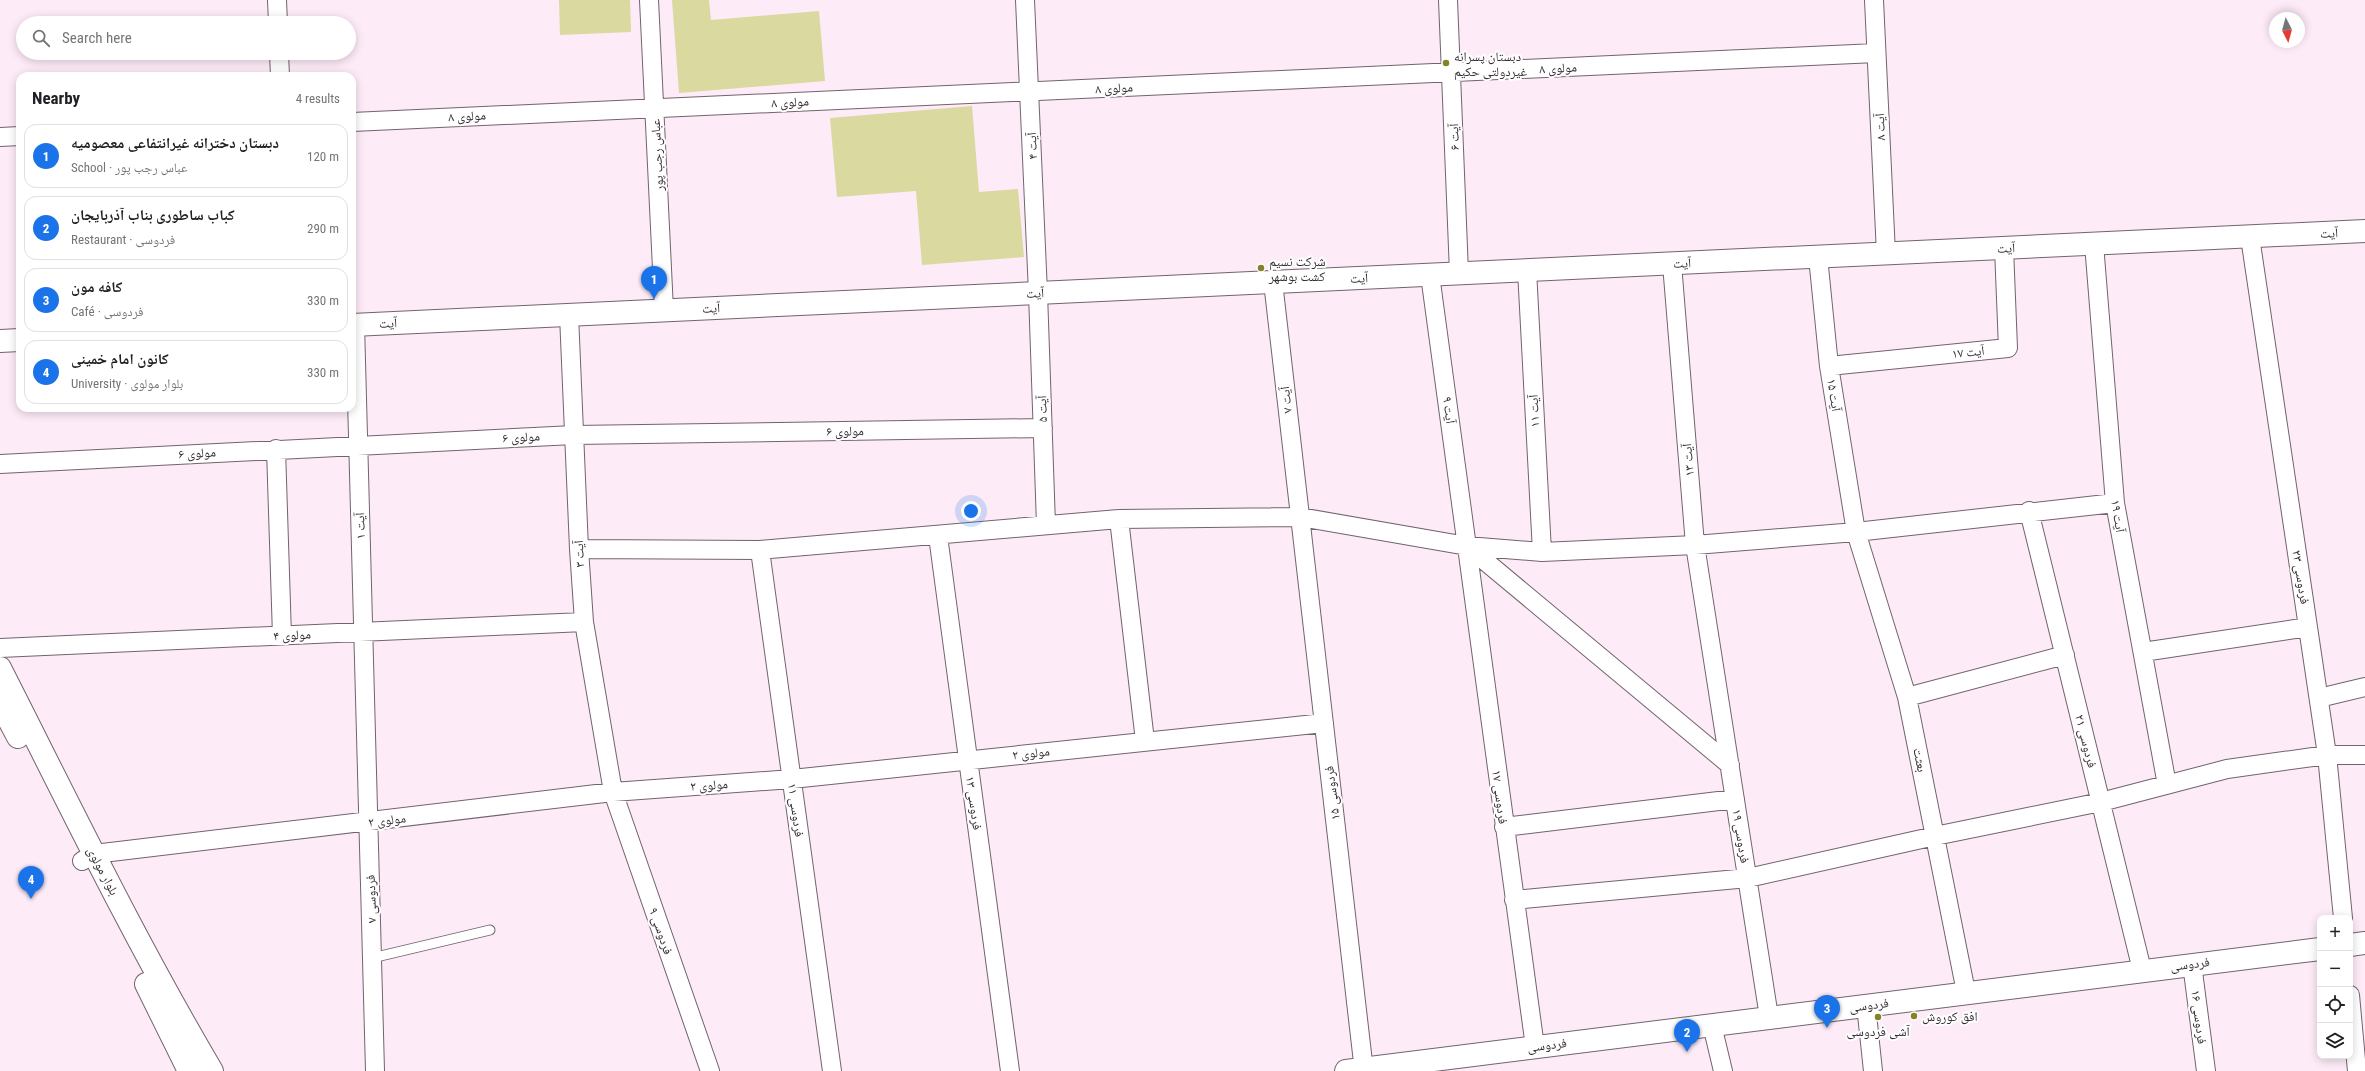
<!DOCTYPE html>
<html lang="en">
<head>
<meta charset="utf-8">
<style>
  body { margin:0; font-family:"Roboto Condensed","Noto Naskh Arabic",sans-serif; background:#f2f2f2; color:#202124 }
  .controls { position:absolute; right:12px; bottom:12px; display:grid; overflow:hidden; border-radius:8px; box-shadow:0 2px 10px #0003 }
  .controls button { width:36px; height:36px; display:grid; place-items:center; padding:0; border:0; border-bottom:1px solid #e0e0e0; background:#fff; color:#202124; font:20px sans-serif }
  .compass { position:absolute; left:2269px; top:12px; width:36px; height:36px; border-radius:50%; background:#fff; box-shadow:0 2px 10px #0003; rotate:174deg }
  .you { position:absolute; left:971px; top:511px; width:14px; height:14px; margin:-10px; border:3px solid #fff; border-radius:50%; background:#1a73e8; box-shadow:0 0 0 6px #1a73e833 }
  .badge { display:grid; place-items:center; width:26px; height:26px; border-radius:50%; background:#1a73e8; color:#fff; font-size:13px; font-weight:700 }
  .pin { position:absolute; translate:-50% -33px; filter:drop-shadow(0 1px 2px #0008) }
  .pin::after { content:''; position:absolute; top:21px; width:14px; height:12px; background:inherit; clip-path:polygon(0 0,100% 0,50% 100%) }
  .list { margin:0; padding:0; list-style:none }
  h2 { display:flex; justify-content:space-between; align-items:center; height:52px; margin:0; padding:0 16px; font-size:17px }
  h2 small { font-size:13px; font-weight:400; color:#757577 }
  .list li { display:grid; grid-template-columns:26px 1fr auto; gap:12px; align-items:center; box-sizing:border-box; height:64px; margin:0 8px 8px; padding:0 8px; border:1px solid #e0e0e0; border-radius:12px }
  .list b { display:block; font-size:15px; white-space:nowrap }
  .list p { margin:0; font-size:13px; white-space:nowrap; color:#757577 }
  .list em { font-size:13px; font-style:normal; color:#757577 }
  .icon { flex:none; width:22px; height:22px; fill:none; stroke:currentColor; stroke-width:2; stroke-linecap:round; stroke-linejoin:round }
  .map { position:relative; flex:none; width:2365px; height:1071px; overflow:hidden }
  .search { position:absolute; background:#fff; box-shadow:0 2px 10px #0003; left:16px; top:16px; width:340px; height:44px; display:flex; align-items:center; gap:10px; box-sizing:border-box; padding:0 14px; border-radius:22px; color:#757577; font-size:15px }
  .panel { position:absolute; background:#fff; box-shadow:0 2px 10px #0003; left:16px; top:72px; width:340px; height:340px; border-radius:12px }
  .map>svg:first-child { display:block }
</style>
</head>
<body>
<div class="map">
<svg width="2365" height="1071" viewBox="0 0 2365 1071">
  <rect width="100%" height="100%" fill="#fdebf8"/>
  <path fill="#dad99f" d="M559 0H630L631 32 560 35Z
    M672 0H709L711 20 819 11 825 81 679 93Z
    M972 106 979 192 1018 189 1024 257 922 265 916 191 837 197 830 118Z"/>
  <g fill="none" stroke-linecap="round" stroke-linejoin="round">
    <defs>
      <path id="service" d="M372 958 490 930"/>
      <path id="minor" d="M277 0 278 23
        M649 0 664 310
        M1025 0 1038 293 1046 525
        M1448 0 1459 273
        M1874 0 1886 254
        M279 53 280 76
        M352 122 1876 53
        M0 137 20 136
        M2250 237 2327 755 2343 918
        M2094 244 2115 503 2167 785
        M1818 257 1829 366 1856 532 1907 697 1966 992
        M1672 264 1695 545 1769 1017
        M1527 270 1542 552
        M1430 275 1535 1047
        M1273 282 1364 1071
        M569 315 579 549 584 622 613 792 710 1071
        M355 324 375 1071
        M1829 366 2008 348 2004 248
        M276 449 282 636
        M0 464 574 435 1043 428
        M2029 511 2142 970
        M1119 519 1145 741
        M938 536 1010 1071
        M1467 546 1730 765
        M579 549 760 550 1119 519 1300 517 1467 546 1542 552 1695 545 1856 532 2115 503
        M760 550 832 1071
        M0 648 584 622
        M2143 652 2308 627
        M1907 697 2065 655
        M2319 698 2365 687
        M1504 827 1735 799
        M82 861 94 854 613 792 792 779 1324 723
        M1514 900 1748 878 1935 836 2101 802 2227 769 2327 755H2365
        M2192 964 2206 1071
        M2350 995 2357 1071
        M1866 1005 1873 1071
        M1712 1025 1723 1071"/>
      <path id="tertiary" d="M352 325 2365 231
        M0 341 20 340"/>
      <path id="secondary" d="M0 668C69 804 135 941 212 1071
        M0 703 18 737
        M2350 945 2365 943
        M146 984 189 1071
        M1346 1071 2320 949"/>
    </defs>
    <use href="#service" stroke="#72636e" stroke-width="11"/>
    <use href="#minor" stroke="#72636e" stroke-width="20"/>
    <use href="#tertiary" stroke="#72636e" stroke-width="24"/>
    <use href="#secondary" stroke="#72636e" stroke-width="24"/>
    <use href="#service" stroke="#fff" stroke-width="9"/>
    <use href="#minor" stroke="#fff" stroke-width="18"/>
    <use href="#tertiary" stroke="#fff" stroke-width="22"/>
    <use href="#secondary" stroke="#fff" stroke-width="22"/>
  </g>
  <g fill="#85822a" stroke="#fefefe" stroke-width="1.5">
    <circle cx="1446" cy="63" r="4"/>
    <circle cx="1261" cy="268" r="4"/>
    <circle cx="1914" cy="1016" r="4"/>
    <circle cx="1878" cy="1017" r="4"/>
  </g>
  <g text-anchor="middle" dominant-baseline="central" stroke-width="4" stroke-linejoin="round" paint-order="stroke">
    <g font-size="13" fill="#342d32" stroke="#fefefe" text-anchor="start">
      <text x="1454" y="56">دبستان پسرانه<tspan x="1454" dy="15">غیردولتی حکیم</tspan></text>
      <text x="1269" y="261">شرکت نسیم<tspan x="1269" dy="15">کشت بوشهر</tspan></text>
      <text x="1922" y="1016">افق کوروش</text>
      <text x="1878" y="1031" text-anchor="middle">آشی فردوسی</text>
    </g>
    <g font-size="13" fill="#342d32" stroke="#fefefe">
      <text transform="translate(1558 68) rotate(-3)">مولوی ۸</text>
      <text transform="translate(1114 88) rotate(-3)">مولوی ۸</text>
      <text transform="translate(790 102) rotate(-3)">مولوی ۸</text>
      <text transform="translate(467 116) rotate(-3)">مولوی ۸</text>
      <text transform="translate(1880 127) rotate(-93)">آیت ۸</text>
      <text transform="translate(1454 137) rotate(-92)">آیت ۶</text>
      <text transform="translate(1032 146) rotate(-93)">آیت ۴</text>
      <text transform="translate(657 155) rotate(-93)">عباس رجب پور</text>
      <text transform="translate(2329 233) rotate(-3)">آیت</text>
      <text transform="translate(2006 248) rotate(-3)">آیت</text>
      <text transform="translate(1682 263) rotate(-3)">آیت</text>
      <text transform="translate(1359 278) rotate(-3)">آیت</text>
      <text transform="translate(1035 293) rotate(-3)">آیت</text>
      <text transform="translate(711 308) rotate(-3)">آیت</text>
      <text transform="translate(388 323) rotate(-3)">آیت</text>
      <text transform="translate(1968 352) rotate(-6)">آیت ۱۷</text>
      <text transform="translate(1834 395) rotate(81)">آیت ۱۵</text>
      <text transform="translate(1286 400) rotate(-97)">آیت ۷</text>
      <text transform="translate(1042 409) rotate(-92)">آیت ۵</text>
      <text transform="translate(1449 410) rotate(82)">آیت ۹</text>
      <text transform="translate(1534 411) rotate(-93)">آیت ۱۱</text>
      <text transform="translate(845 431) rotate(-1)">مولوی ۶</text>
      <text transform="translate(521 437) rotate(-3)">مولوی ۶</text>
      <text transform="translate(197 453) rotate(-3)">مولوی ۶</text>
      <text transform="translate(1688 460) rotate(-95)">آیت ۱۳</text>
      <text transform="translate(2118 516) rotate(81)">آیت ۱۹</text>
      <text transform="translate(360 526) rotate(-92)">آیت ۱</text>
      <text transform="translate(579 554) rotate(-93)">آیت ۳</text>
      <text transform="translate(2301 577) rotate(81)">فردوسی ۲۳</text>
      <text transform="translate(292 635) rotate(-3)">مولوی ۴</text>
      <text transform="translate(2086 741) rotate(76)">فردوسی ۲۱</text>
      <text transform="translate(1031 753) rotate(-6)">مولوی ۲</text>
      <text transform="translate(1920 760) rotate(79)">بعثت</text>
      <text transform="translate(709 785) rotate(-4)">مولوی ۲</text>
      <text transform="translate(1332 793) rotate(-97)">فردوسی ۱۵</text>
      <text transform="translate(1500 797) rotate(83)">فردوسی ۱۷</text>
      <text transform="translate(974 803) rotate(82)">فردوسی ۱۳</text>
      <text transform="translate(796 810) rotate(82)">فردوسی ۱۱</text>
      <text transform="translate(387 820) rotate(-7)">مولوی ۲</text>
      <text transform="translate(1741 836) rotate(81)">فردوسی ۱۹</text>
      <text transform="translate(103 871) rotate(62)">بلوار مولوی</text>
      <text transform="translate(371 899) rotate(-92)">فردوسی ۷</text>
      <text transform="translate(661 931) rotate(71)">فردوسی ۹</text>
      <text transform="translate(2190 964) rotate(-7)">فردوسی</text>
      <text transform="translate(1869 1005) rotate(-7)">فردوسی</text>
      <text transform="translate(2199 1017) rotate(83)">فردوسی ۱۶</text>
      <text transform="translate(1547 1045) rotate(-7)">فردوسی</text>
    </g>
  </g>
</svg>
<div class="controls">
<button>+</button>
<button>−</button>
<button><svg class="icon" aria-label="locate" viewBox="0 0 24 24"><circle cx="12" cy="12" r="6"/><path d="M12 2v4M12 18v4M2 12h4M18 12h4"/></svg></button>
<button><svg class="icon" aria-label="layers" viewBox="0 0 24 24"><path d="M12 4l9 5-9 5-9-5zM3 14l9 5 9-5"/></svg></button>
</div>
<svg class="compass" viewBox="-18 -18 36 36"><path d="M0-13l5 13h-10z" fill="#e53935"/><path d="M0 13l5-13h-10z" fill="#757577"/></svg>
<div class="you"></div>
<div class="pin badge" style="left:654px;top:299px">1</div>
<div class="pin badge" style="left:1687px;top:1052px">2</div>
<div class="pin badge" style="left:1827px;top:1028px">3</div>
<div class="pin badge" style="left:31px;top:899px">4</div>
<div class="search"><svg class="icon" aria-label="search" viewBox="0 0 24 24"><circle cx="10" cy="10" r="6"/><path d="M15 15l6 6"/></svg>Search here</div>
<section class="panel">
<h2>Nearby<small>4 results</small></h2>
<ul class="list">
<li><span class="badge">1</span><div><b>دبستان دخترانه غیرانتفاعی معصومیه</b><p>School · عباس رجب پور</p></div><em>120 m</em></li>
<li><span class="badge">2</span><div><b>کباب ساطوری بناب آذربایجان</b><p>Restaurant · فردوسی</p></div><em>290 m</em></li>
<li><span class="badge">3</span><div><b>کافه مون</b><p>Café · فردوسی</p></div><em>330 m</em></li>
<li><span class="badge">4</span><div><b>کانون امام خمینی</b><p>University · بلوار مولوی</p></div><em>330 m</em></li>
</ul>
</section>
</div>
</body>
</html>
